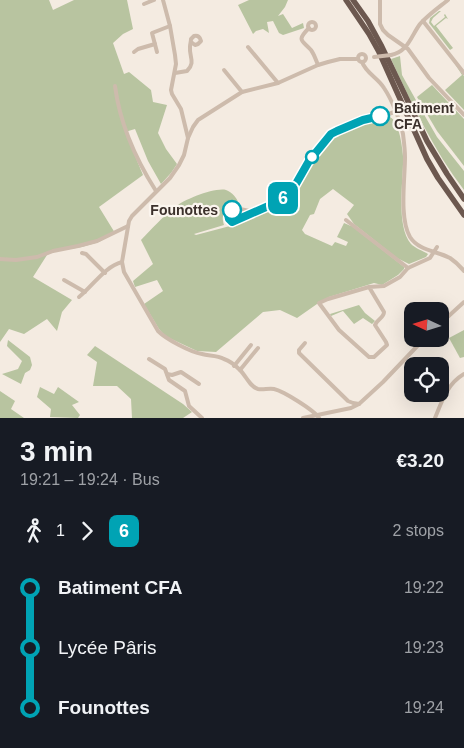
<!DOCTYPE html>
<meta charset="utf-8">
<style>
:root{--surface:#171b24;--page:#20242c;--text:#f1f3f6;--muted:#9ea1a6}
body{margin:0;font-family:Arial,sans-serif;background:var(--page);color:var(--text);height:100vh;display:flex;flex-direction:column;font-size:19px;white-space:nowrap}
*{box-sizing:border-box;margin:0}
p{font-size:16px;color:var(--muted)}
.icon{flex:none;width:28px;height:28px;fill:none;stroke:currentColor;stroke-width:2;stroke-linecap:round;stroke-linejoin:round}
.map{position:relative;height:418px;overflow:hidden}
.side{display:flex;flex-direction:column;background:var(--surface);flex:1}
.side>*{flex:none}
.badge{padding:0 10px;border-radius:8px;font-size:18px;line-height:32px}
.needle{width:32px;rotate:274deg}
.controls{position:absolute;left:404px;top:302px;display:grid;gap:10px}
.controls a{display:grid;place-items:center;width:45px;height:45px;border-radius:10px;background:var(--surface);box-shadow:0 5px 20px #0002;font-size:25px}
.map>.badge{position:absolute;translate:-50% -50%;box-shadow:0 0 0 2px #fff}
.legs{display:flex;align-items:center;gap:8px;height:55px;padding:0 20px;font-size:16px}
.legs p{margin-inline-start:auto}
.head{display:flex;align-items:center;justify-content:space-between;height:85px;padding:0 20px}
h1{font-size:28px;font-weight:600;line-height:38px}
ul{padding:0 20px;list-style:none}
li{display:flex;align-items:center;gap:18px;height:60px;font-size:19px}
li i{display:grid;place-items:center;width:8px;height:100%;margin:0 6px;background:currentColor}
li i::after{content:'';width:12px;height:12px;margin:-6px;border:4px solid;border-radius:50%;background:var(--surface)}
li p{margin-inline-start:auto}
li:first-child i{background:linear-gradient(#0000 50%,currentColor 0)}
li:last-child i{background:linear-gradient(currentColor 50%,#0000 0)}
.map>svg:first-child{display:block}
.green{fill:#b8c4a0}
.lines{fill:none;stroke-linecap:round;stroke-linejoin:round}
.minor{stroke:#cdbbac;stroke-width:4}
.trunk{stroke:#6c584f;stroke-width:5.5}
.minor-bridge{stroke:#cdbbac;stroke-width:4}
.line-1-casing{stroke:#fff;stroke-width:11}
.line-1{stroke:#00a3b4;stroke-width:8}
.stop-1-dot{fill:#fff;stroke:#00a3b4;stroke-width:2.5}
.labels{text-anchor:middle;stroke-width:4.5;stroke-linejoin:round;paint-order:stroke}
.stop-label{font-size:14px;font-weight:bold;fill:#3b302b;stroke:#fbf5ee;text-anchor:start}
</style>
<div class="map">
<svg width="464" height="418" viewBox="0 0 464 418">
<rect width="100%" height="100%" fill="#f4ebe1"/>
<g class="green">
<path d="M0,0h49l4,10 21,-10h53l6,29 -10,5 -10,9 11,31 5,-2 22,18 2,12 14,3 -9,28 8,16 11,15 -6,9 -10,11 -13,-23 -13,-32 -10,3 18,43 -44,32 16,26 -16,9 -17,5 -30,5 -5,3 -14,22 39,23 -10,12 -5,19 -10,-12 -23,15 -15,-5 -9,13z"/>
<path d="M249,0h39l-3,7 -7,9 5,-2 9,14 11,-5 1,5 -21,7 -4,-2 -6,-12 -6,1 2,11 -6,-4 -7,2 -3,3 -15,-29z"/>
<path d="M439,11h2l2,2 -2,-2 -8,7 -2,4 3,4 11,-9 -1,-2 1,-1 3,5 -2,-1 -10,8 17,22 -3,2 -21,-27 1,-5z"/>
<path d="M400,56l2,19 20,36 15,26 27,34v19c-30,-39 -52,-86 -73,-131z"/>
<path d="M453,61l11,15v34l-19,-20 17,-15z"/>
<path d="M432,85l32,34v47l-27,-35 -20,-34z"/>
<path d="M390,117c5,3 6,7 8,12 3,9 4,18 5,27 1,23 -8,69 8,88 4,4 12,7 17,10l-2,3 -17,7 -12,-6 -43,-34 -7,-10 7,-9 -21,-16 -13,10 -6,15 -4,1 -8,15 3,4 27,12 3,-4 11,4 2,-4 -11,-5 7,-14 7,3h1l52,41v2l-6,6 -16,10 -8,-2 -45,14 -12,7 -20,14 -17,-8 -17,2 -47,40 -19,-1 -32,-15 -6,-7 -15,-25 19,-13 -6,-11 -22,7 -2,-6 20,-17 -12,-24c11,-11 21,-23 34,-33 8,-7 40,-20 51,-17 6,2 11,8 13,14 -9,6 -20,5 -15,21l-30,9 2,1 34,-9 38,-15 18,-10 18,-21 16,-30 17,-17z"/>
<path d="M359,305l6,8 10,8 -3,3 -9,-6 -9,6 -11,-13 -12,5 -1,-2z"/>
<path d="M464,330v27l-4,1 -11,-20z"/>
<path d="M8,340l22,17 2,8 -2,5 -5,3 -4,11 -19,-10 16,-5 4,-8 -15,-15z"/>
<path d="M95,346l88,58 9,8 -9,6h-51l-1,-19 -14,-13h-24l4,-24 -10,-7z"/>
<path d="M40,387l14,7 4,-7 21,15 -7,3 8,10 -2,3 -28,-1 1,-8 -14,-12z"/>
<path d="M0,391l15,10 -4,8 13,9h-24z"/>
</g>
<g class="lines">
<g class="minor">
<path d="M163,0l7,26 5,29 1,9 -5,26 1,4 9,15 7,29 -4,17 -5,10 -9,13 -38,38 -3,5 -7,41 2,10 34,59c8,8 32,21 44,23 7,2 15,1 22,5 6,2 12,7 16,11 6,6 10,17 18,19 5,1 11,-1 16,0 9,2 40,21 45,29"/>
<path d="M380,0v24l3,6 5,5 20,14 21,29 35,37"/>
<path d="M144,4l10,-4"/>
<path d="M423,21l41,52"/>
<circle cx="312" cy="26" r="4"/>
<path d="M309,28c-13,13 -7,12 2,22 3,4 5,10 7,15"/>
<path d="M248,47l30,36"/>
<path d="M134,52l4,-3 17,-5"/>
<path d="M157,52l-5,-19 18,-7"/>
<circle cx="362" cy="58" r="4"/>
<path d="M391,55c17,-3 20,-19 29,-31 8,-9 18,-16 28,-24"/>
<path d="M362,62c4,11 16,16 22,26 8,12 16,32 19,46 1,8 2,16 2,23 0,22 -6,61 5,80 9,14 27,14 40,21 6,4 10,8 14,13"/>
<path d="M224,70l18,22"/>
<path d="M175,73l12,-2c9,-9 2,-14 3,-24 0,-3 1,-5 1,-8l3,-3c4,-1 6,1 7,5l-3,3 -3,1 -4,-3"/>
<path d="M115,86c5,39 20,72 41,105"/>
<path d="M188,138l5,-11 5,-7 44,-28 36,-9 40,-18 10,-3 12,-3h18"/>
<path d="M254,212l-14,-3 -10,3 -2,3v3l4,4c8,-2 14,-6 21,-9 14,-7 29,-12 40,-24 6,-7 9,-16 13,-24 5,-8 17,-24 24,-30 14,-11 48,-18 65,-23"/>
<path d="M346,220l62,48"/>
<path d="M82,253l4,1 19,19"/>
<path d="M0,259l16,1 21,-3 16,-6 25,-5 19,-5 31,-15"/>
<path d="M64,280l21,12"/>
<path d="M369,287l15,25c0,6 -7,7 -9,13l11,17 1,3 -13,12h-5l-30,-27 -20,-27 9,-4 41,-12 15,-1 16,-9 8,-9 22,-10 7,-11"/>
<path d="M79,297c14,-11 25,-30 43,-35"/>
<path d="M440,324l24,-22"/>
<path d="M305,343l-6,7v3l49,48 5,2 6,1"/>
<path d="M149,359l16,10 4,11 16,11 4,15 13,12"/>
<path d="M234,366l17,-21"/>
<path d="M240,370l18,-22"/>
<path d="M167,374l5,1 9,-3 18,12"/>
<path d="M303,418l48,-10 8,-4 24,-22 41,-43"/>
<path d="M435,418c7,-17 12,-34 29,-44"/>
</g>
<g class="trunk">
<path d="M346,0l23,34 10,18 48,107 11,19 26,37"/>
<path d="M353,0l15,21 13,24 46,96 20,33 17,25"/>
</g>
<path class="minor-bridge" d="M374,57l17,-2"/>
</g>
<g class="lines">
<defs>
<path id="line-1" d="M232,210c-4,3 -4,5 -3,9l3,3 41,-18 11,-7 9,-8 16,-28 22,-27 6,-3 26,-11 17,-4"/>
</defs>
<use href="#line-1" class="line-1-casing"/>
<use href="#line-1" class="line-1"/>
</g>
<g class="stop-1-dot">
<circle cx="380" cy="116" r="9"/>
<circle cx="312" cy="157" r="6"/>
<circle cx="232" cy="210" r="9"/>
</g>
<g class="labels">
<g class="stop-label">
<text x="394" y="113">Batiment<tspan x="394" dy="16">CFA</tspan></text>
<text x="218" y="215" text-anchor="end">Founottes</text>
</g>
</g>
</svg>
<div class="controls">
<a><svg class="needle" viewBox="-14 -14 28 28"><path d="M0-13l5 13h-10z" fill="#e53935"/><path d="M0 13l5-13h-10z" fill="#9ea1a6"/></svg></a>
<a><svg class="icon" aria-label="locate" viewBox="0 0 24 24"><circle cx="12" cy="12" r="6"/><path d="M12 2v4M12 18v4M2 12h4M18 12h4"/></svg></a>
</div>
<b class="badge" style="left:283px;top:198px;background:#00a3b4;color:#fff">6</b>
</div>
<section class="side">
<div class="head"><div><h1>3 min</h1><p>19:21 – 19:24 · Bus</p></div><b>€3.20</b></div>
<div class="legs"><svg class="icon" aria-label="walk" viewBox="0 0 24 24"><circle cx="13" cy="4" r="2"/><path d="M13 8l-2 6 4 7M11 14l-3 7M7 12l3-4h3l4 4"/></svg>1<svg class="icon" aria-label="forward" viewBox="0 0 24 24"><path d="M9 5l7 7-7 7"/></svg><b class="badge" style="background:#00a3b4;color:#fff">6</b><p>2 stops</p></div>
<ul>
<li><i style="color:#00a3b4"></i><b>Batiment CFA</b><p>19:22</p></li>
<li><i style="color:#00a3b4"></i><span>Lycée Pâris</span><p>19:23</p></li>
<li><i style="color:#00a3b4"></i><b>Founottes</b><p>19:24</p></li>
</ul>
</section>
